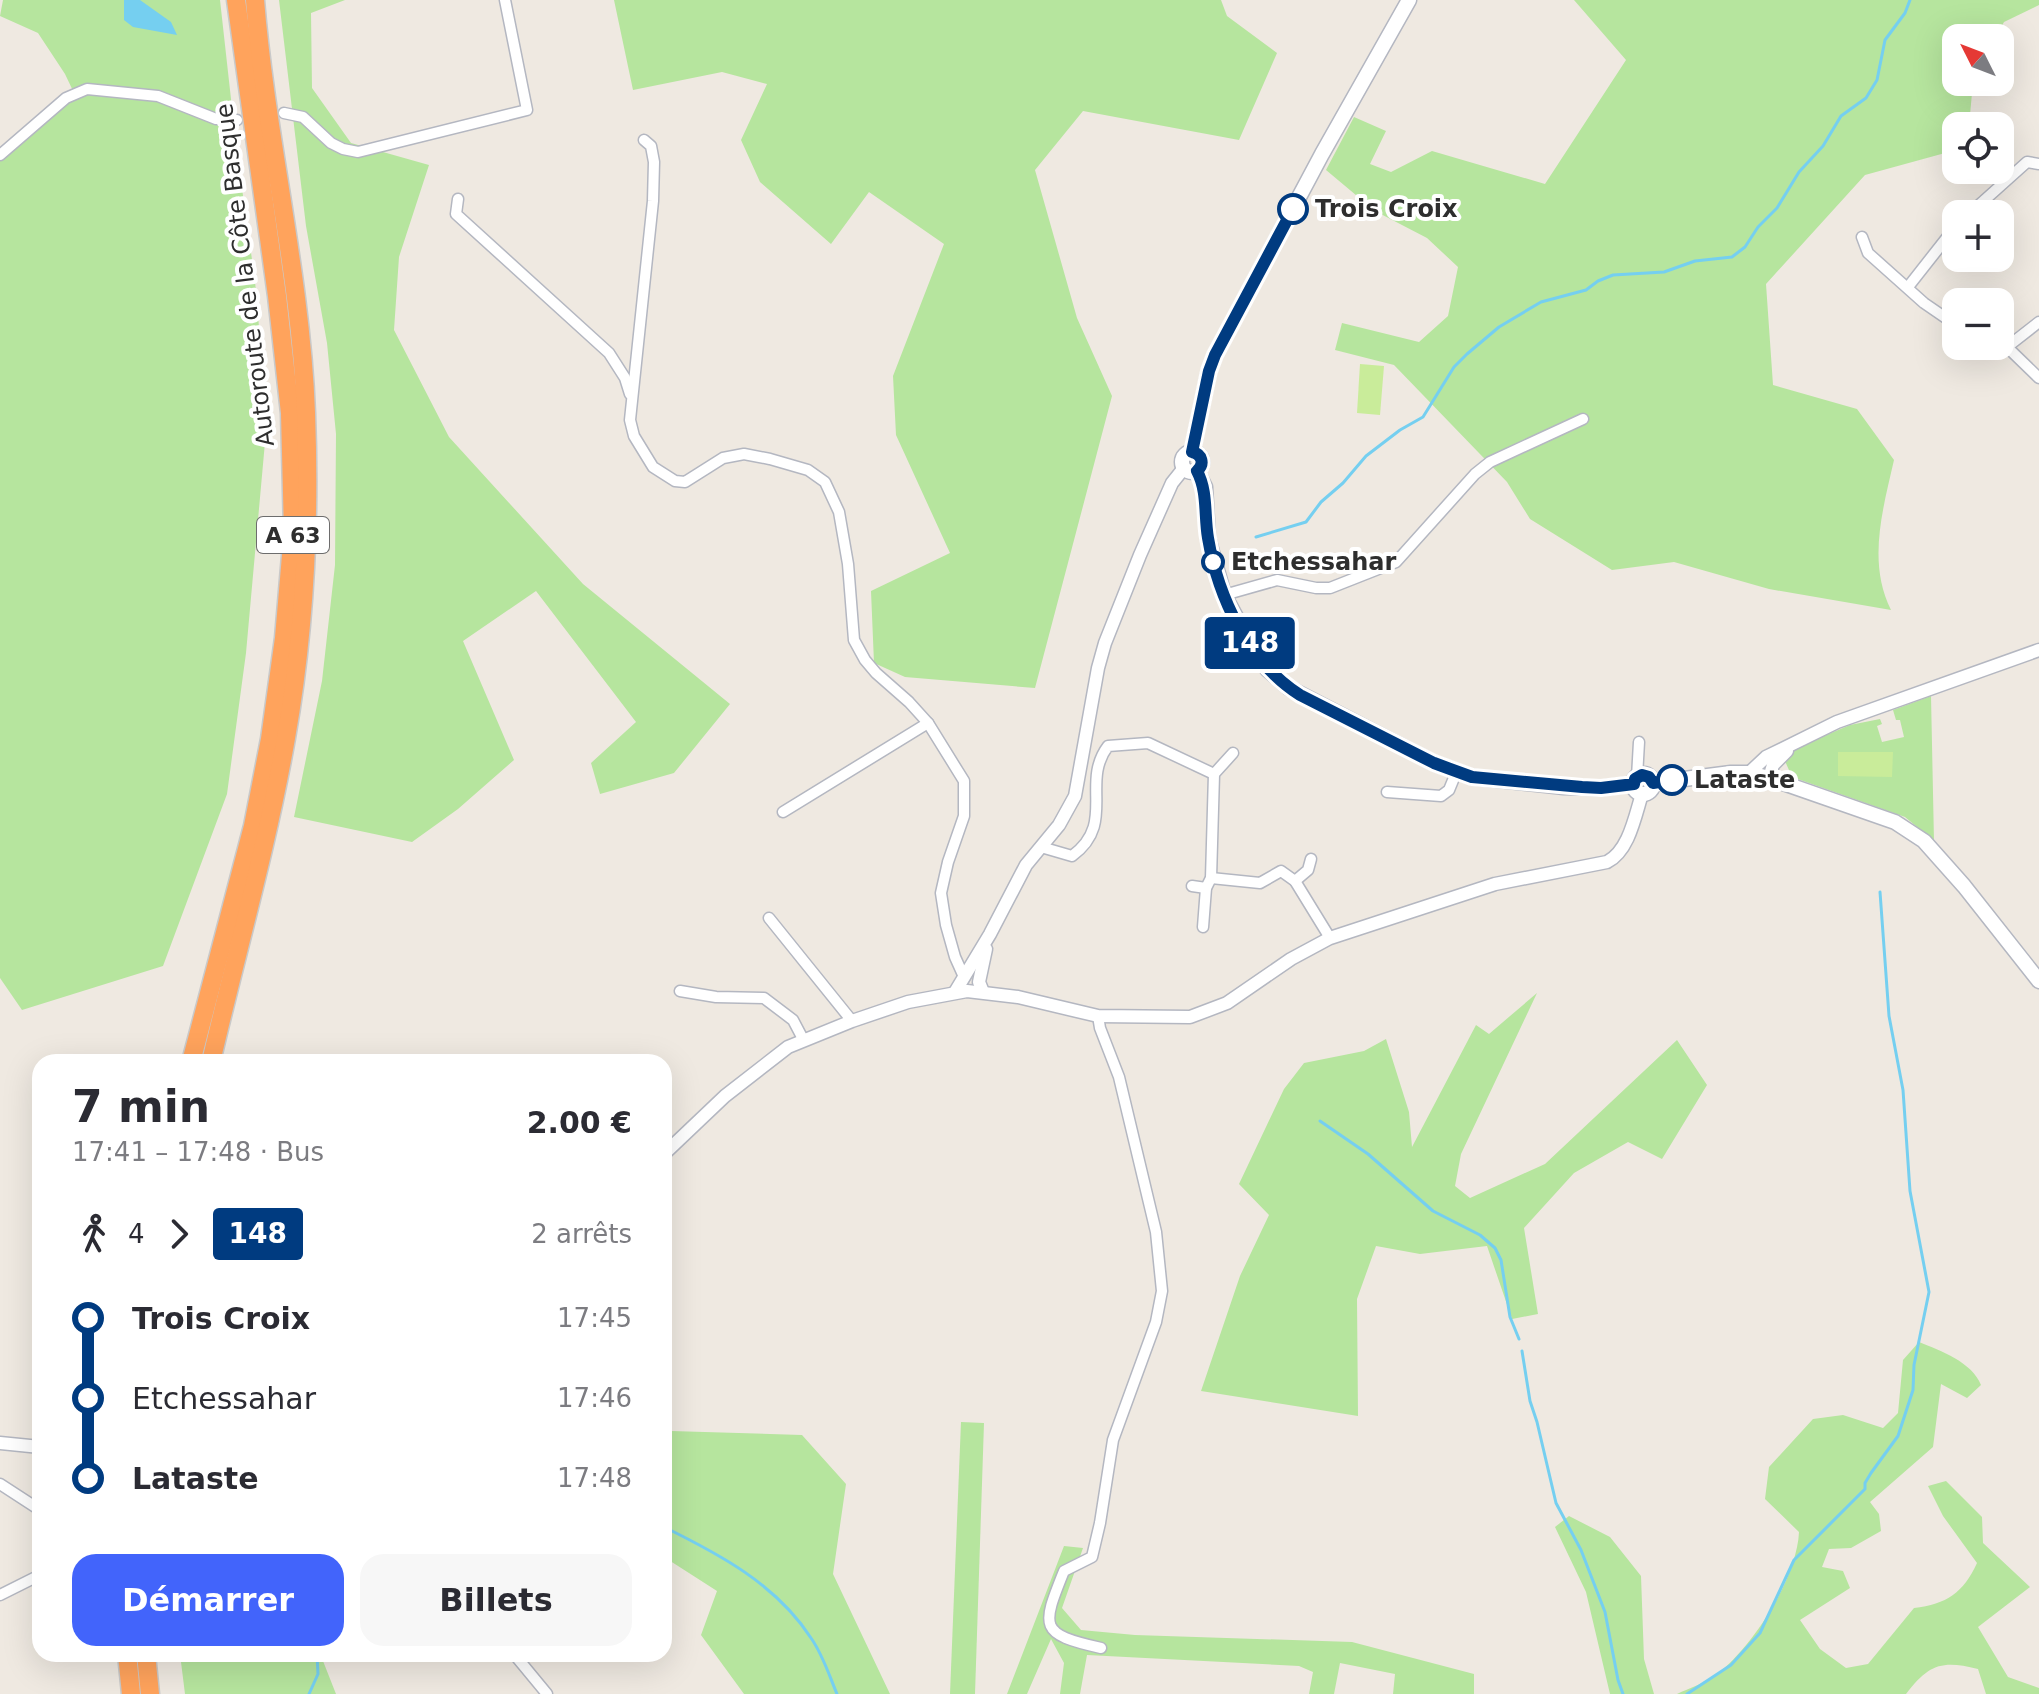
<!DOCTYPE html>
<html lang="fr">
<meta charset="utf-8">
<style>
:root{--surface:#fff;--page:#f7f7f7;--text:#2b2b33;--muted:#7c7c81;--accent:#4264fb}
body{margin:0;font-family:"DejaVu Sans",sans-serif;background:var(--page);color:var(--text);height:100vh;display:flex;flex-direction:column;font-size:30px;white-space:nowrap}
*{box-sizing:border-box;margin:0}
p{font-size:26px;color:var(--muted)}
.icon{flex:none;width:44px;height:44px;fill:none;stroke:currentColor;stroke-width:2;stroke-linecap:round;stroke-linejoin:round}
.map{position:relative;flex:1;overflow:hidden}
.side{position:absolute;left:32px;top:1054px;width:640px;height:608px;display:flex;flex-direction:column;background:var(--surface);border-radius:24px;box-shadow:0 8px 32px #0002}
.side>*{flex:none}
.badge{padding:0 16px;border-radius:6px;font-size:28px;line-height:52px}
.needle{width:52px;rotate:312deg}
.buttons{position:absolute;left:1942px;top:24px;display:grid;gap:16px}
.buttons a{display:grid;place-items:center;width:72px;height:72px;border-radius:16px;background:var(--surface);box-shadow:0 8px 32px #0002;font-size:40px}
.map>.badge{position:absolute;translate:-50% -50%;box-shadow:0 0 0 4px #fff}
.legs{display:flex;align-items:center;gap:12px;height:88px;padding:0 40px;font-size:26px}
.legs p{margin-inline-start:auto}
.head{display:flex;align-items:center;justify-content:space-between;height:136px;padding:0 40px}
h1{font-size:44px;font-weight:700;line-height:60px}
.action{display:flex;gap:16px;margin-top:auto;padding:16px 40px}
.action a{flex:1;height:92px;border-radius:24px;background:var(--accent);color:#fff;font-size:32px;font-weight:700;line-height:92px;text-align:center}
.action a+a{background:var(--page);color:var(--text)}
ul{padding:0 40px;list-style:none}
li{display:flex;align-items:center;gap:28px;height:80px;font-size:30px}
li i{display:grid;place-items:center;width:12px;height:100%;margin:0 10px;background:currentColor}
li i::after{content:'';width:20px;height:20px;margin:-10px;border:6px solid;border-radius:50%;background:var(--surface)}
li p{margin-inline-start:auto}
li:first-child i{background:linear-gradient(#0000 50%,currentColor 0)}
li:last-child i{background:linear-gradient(currentColor 50%,#0000 0)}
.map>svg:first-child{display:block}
.green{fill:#b6e59e}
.pitch{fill:#c9ec9a}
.water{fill:#75cff0}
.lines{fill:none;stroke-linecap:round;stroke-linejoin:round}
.stream{stroke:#75cff0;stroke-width:3}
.minor-casing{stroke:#b4b7c1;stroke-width:13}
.tertiary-casing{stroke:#b4b7c1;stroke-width:15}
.secondary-casing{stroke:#b4b7c1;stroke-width:17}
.motorway-casing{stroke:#c9c9c9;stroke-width:21}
.minor{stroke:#fff;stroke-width:10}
.tertiary{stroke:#fff;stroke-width:12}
.secondary{stroke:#fff;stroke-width:14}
.motorway{stroke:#ffa35c;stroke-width:18}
.line-1-casing{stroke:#fff;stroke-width:18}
.line-1{stroke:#003b80;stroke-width:12}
.stop-1-dot{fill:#fff;stroke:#003b80;stroke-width:4}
.labels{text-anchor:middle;stroke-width:8;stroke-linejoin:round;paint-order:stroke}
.shield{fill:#fff;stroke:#6d6d6d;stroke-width:2}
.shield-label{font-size:22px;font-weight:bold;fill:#2e2e2e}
.stop-label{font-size:24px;font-weight:bold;fill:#2e2e2e;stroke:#fff;text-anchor:start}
.street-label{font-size:24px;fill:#2e2e2e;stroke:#fff}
</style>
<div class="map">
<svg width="2039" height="1694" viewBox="0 0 2039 1694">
<rect width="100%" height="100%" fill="#efe9e1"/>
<g class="green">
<path d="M3,0h217l17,153 18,128 12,139 -21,233 -19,141 -64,172 -141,44 -22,-32v-819l75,-64 -10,-21 -27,-41 -38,-17z"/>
<path d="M279,0h66l-34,13 1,75 39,55 78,22 -30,92 -5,73 55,107 134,147 147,120 -56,69 -74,21 -9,-31 45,-41 -100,-131 -73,50 51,119 -56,49 -46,33 -118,-25 28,-136 13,-116 1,-131 -9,-91 -21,-117z"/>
<path d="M614,0h607l6,16 50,37 -38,87 -156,-29 -48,59 42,148 35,78 -77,292 -130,-11 -31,-14 -3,-72 79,-38 -54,-118 -3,-59 51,-132 -75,-52 -38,52 -71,-62 -19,-42 26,-56 -45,-12 -89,18z"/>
<path d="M1574,0h465v5l-35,17 -9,16h-39v44h17l-4,44h-13v24l-91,25 -99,109 7,101 84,24 37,51c-11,49 -27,102 -3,150l-122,-21 -95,-27 -62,8 -82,-51 -23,-37 -113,-117 -59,-15 7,-27 77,19 29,-26 10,-49 -31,-29 -52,-27 -49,-41 28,-53 32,14 -16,33 21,8 41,-21 113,33 81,-124z"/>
<path d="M1931,696l3,145 -29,-24 -113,-40 -7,-16 7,-10 6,-4 52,-22 30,-6 2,5 -5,2 5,16 22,-5 -4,-17h-4l-3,-10z"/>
<path d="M1537,993l-76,161 -6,32 15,12 75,-34 132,-124 30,45 -45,74 -34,-17 -54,31 -50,55 14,86 -26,5 -25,-73 -67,8 -44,-8 -19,53 1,117 -157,-25 39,-115 29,-61 -30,-31 45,-95 20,-26 60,-12 22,-12 23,73 3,35 64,-122 13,9z"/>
<path d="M1919,1342c22,9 53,20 62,43l-14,13 -26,-14 -8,63 -63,55 9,12 2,17 -30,17 -22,1 -7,18 21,4 7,17 -50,32 20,29 26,19 22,-4 46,-56c33,-4 49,-15 63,-45l-34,-47 -15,-30 18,-5 36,36 1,26 47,44 -52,40 30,50 31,11v6h-53l-8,-25c-36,-9 -49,-5 -72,25h-229c12,-6 29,-11 39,-19 37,-28 81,-97 83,-143l-34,-33 4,-32 44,-48 30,-4 40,13 15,-15 5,-53z"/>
<path d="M961,1422l23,1 -9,271h-25z"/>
<path d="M671,1431l131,4 44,49 -13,90 57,120h-146l-43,-59 16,-44 -53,-34v-123z"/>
<path d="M1569,1516l41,21 31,39 3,83 10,35h-44l-24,-102 -31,-65z"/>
<path d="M1064,1546l19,2 -21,60 19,22 54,5 217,7 122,32v20h-81l2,-20 -55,-11 -6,31h-25l4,-22 -14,-6 -212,-11 -7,39h-20l4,-31 -13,-24 -24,55h-20z"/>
<path d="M180,1654h127l16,7 13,33h-151z"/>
</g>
<g class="pitch">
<path d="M1360,364l24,2 -4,49 -23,-2z"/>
<path d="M1838,752h55l-1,25 -54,-1z"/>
</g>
<path class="water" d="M124,0h16l31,22 6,13 -44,-8 -9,-7z"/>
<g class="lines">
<g class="stream">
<path d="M1256,537l50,-15 15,-20 22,-19 23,-27 34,-26 23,-13 31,-50 13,-13 32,-27 42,-25 45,-12 12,-9 15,-6 51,-3 31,-11 37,-4 13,-10 13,-20 19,-19 22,-36 24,-26 18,-30 25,-18 11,-18 8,-40 20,-27 5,-13"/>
<path d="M1320,1121l48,33 65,57 47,24 15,13 6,12 9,57 9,22"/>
<path d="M1522,1351l8,50 7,21 19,81 25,47 24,62 13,68 5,14"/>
<path d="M664,1527c55,27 112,57 147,111 12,17 18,37 26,56"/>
<path d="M309,1694l9,-20 -1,-20"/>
<path d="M1687,1694l44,-29 29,-32 34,-73 71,-71v-6l6,-10 27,-37 15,-46 1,-25 15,-73 -19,-101 -7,-101 -14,-74 -9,-124"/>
</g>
<defs>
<g id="minor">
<path d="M284,113l19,4 28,26 12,6 15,3 169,-42 -22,-110"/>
<path d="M644,140l7,6 3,16 -1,39 -23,219 4,16 19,31 22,14 10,1 38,-24 21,-4 26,5 38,11 17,12 14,30 9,52 6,76 11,20 11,13 33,29 19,21 36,58v35l-16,46 -7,31 5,32 9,32 9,20"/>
<path d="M0,155l66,-57 21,-9 71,7 58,23 21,1"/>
<path d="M458,199l-2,15 153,139 16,25 5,16"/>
<path d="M1969,214l58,-52 12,2"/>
<path d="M1862,237l6,16 56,50 32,22"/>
<path d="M1908,287l48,-61"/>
<path d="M2000,344l7,3 32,31"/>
<path d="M2007,347l32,-25"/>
<path d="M1224,595l53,-15 39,8h14l66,-26 79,-88 15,-12 93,-43"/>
<path d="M1637,777l2,-35"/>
<path d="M1387,792l54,4 8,-6 7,-17"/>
<path d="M783,812l145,-89"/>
<path d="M1041,847l31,9c45,-33 8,-73 36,-110l40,-3 66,31"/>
<path d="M1211,878l49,5 21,-12 14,10 35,57"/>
<path d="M1295,881l13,-11 3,-11"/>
<path d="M1192,886l14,2"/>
<path d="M769,918l83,103"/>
<path d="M1203,927l3,-39 5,-10 3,-104 19,-21"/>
<path d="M680,991l36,6 48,1 29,22 10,19"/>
<path d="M1098,1016l2,12 19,49 37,155 6,59 -6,31 -43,118 -13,83 -8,34 -28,14c-23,57 -25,63 37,77"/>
<path d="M0,1484l40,26"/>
<path d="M0,1595l40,-20"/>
<path d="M514,1654l33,40"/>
</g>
<g id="tertiary">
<path d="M1749,773l17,-16 71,-35 202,-72"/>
<path d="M1769,778l4,-13 14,-14"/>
<path d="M955,992l35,-58 36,-69 33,-40 16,-29 23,-128 7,-25 35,-88 32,-72 12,-15"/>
<path d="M983,992l-4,-10 7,-33"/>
<path d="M664,1154l61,-58 63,-49 64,-26 56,-19 59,-11 51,6 80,19 92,1 37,-14 64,-44 39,-21 165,-54 112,-22c22,-11 28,-46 35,-68"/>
<path d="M0,1443l40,4"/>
</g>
<g id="secondary">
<circle cx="1192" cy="462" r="10"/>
<path d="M1192,452l17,-81 6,-16 107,-201 87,-154"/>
<path d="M1197,471l8,16 3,51 16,57 30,55 13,19 22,19 145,75 38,14 92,10 37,1 33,-4"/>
<circle cx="1643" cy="784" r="10"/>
<path d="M1653,783l78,-10h18l20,5 126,44 29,19 40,45 75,95"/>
</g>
<g id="motorway">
<path d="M191,1062l62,-236 17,-87 14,-101 9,-106 -3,-119 -13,-117 -41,-296"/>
<path d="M211,1062c25,-108 56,-215 75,-324 19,-107 24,-216 20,-325 -5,-138 -40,-275 -51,-413"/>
<path d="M127,1654l4,40"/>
<path d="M146,1654l4,40"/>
</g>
</defs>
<use href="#minor" class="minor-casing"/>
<use href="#tertiary" class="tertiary-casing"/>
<use href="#secondary" class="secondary-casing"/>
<use href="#motorway" class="motorway-casing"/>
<use href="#minor" class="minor"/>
<use href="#tertiary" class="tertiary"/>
<use href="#secondary" class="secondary"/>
<use href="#motorway" class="motorway"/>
</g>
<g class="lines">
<defs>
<path id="line-1" d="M1293,209l-78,146 -6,16 -17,81c10,2 13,12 5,19 11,21 7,44 11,67 10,59 40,124 92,157l134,68 38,14 110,10 19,1 33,-4 1,-5 7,-4 7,2 4,6 19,-3"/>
</defs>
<use href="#line-1" class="line-1-casing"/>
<use href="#line-1" class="line-1"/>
</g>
<g class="stop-1-dot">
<circle cx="1293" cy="209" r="14"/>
<circle cx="1213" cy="562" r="10"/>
<circle cx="1672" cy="780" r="14"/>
</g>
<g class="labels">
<rect class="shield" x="257" y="517" width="72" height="36" rx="6"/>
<g class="shield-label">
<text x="293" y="543">A 63</text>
</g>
<g class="stop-label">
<text x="1315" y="217">Trois Croix</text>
<text x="1231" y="570">Etchessahar</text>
<text x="1694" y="788">Lataste</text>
</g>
<g class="street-label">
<text transform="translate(245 275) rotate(-97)" y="8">Autoroute de la Côte Basque</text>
</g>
</g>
</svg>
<div class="buttons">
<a><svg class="needle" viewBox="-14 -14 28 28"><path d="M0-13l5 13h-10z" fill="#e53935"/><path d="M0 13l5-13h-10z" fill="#7c7c81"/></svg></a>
<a><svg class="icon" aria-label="locate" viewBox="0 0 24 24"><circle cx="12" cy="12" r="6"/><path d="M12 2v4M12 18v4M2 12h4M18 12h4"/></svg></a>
<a>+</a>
<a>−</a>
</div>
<b class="badge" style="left:1250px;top:643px;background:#003b80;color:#fff">148</b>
<section class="side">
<div class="head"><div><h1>7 min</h1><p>17:41 – 17:48 · Bus</p></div><b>2.00 €</b></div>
<div class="legs"><svg class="icon" aria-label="walk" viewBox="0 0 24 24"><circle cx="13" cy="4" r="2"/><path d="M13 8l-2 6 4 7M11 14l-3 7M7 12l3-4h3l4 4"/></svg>4<svg class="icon" aria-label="forward" viewBox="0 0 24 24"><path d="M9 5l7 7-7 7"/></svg><b class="badge" style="background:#003b80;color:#fff">148</b><p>2 arrêts</p></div>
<ul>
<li><i style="color:#003b80"></i><b>Trois Croix</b><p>17:45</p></li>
<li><i style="color:#003b80"></i><span>Etchessahar</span><p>17:46</p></li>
<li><i style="color:#003b80"></i><b>Lataste</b><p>17:48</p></li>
</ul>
<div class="action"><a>Démarrer</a><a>Billets</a></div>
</section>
</div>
